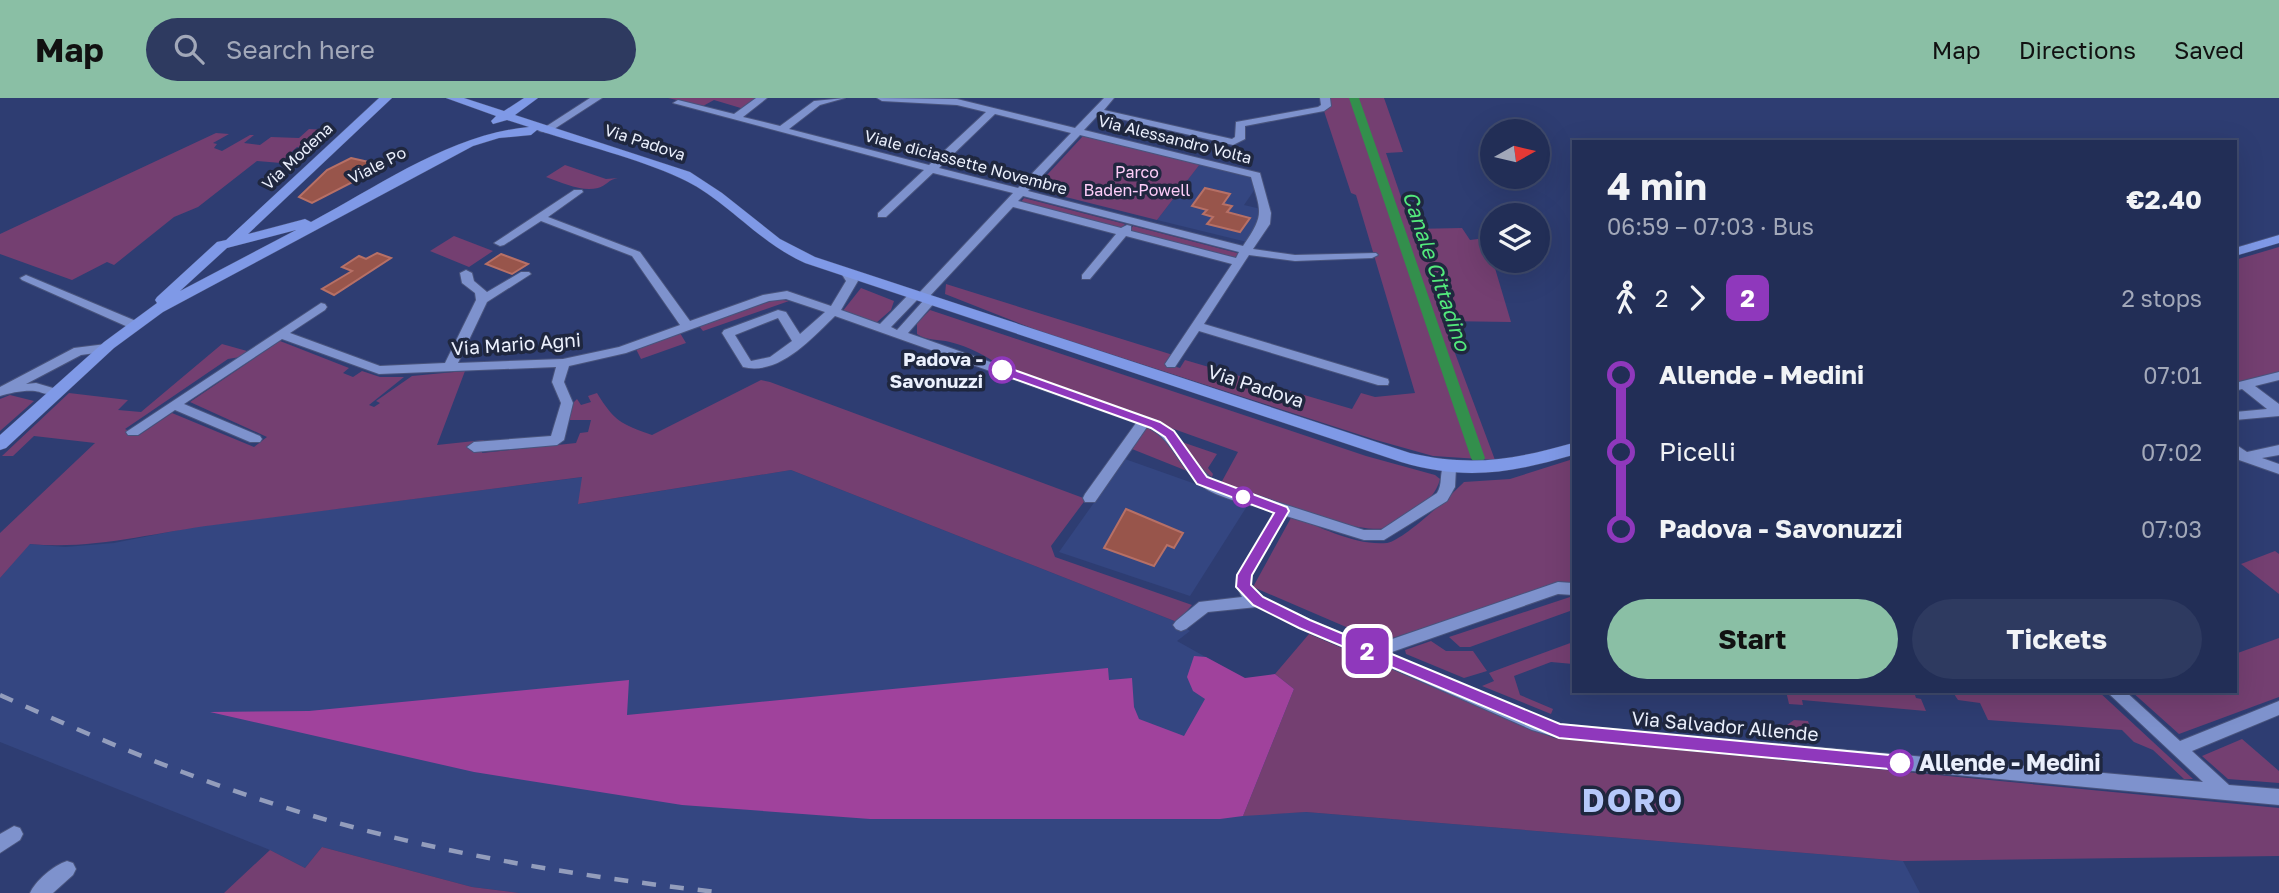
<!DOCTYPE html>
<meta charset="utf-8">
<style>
:root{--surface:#222e56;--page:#2e3a60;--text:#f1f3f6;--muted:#a2a8b9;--line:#3f4a6c;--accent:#8abfa5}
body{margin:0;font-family:"Golos Text",sans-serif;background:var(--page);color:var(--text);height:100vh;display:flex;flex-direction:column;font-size:26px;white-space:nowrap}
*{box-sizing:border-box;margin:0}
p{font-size:23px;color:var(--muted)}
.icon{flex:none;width:38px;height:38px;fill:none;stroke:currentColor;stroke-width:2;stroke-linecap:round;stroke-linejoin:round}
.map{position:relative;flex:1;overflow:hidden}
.sheet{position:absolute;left:1572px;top:42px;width:665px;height:553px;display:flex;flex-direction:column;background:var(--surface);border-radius:0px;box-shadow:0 7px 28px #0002,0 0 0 2px var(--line)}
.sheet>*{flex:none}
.badge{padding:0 14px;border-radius:10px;font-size:24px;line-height:46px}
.needle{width:46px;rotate:82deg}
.fabs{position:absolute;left:1480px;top:21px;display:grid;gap:14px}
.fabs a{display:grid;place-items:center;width:70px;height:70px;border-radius:50%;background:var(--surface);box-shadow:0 7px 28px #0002,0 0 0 2px var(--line);font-size:35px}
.map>.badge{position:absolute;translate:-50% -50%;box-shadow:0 0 0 4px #fff}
.legs{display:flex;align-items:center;gap:10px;height:77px;padding:0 35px;font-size:23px}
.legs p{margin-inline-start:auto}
.head{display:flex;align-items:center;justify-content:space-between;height:119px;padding:0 35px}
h1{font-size:38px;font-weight:700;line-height:52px}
.action{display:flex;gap:14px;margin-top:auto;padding:14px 35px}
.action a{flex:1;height:80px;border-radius:42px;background:var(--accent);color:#111;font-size:28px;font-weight:700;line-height:80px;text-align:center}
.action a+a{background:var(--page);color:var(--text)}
ul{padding:0 35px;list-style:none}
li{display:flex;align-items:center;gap:24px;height:77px;font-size:26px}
li i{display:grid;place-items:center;width:10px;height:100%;margin:0 9px;background:currentColor}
li i::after{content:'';width:18px;height:18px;margin:-9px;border:5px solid;border-radius:50%;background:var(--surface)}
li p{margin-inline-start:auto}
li:first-child i{background:linear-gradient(#0000 50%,currentColor 0)}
li:last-child i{background:linear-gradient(currentColor 50%,#0000 0)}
header{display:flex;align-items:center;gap:42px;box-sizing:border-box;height:98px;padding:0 35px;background:var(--accent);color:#111}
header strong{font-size:33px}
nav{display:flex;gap:38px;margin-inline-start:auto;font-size:24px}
.search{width:490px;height:63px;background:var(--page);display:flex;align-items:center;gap:18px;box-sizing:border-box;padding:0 24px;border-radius:38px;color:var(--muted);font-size:26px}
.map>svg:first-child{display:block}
.built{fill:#344681}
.green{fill:#743f71}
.forest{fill:#a0429c}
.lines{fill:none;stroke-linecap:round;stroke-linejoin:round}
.canal{fill:#338f4c;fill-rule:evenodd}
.building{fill:#98554b;stroke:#b77066;stroke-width:2}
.minor-casing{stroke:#49547d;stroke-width:2}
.major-casing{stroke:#49547d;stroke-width:1}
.minor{fill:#7e92cd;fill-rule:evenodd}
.major{fill:#7f99e7;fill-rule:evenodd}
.rail{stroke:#939dbc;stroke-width:4.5;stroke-dasharray:14 14;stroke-linecap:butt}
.line-1{fill:#8f38bc;stroke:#fff;stroke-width:2}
.stop-1-dot{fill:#fff;stroke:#8f38bc;stroke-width:3.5}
.labels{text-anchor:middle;stroke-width:7;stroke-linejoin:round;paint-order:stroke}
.far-street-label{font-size:16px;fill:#ebf0fd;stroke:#1f273f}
.far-park-label{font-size:16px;fill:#fecef9;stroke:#1f273f}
.street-label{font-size:19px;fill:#ebf0fd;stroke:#1f273f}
.stop-label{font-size:19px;font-weight:bold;fill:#ebf0fd;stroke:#1f273f;text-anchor:end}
.water-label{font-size:21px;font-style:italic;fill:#53e97c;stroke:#1f273f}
.near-stop-label{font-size:23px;font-weight:bold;fill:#ebf0fd;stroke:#1f273f;text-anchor:start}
.near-district-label{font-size:32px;font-weight:bold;letter-spacing:2px;fill:#b6c8fa;stroke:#1f273f}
</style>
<header>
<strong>Map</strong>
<div class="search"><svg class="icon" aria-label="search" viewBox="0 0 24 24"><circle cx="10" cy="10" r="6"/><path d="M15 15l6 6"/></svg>Search here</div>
<nav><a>Map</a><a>Directions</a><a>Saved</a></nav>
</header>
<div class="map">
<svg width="2279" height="795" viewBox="0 0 2279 795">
<rect width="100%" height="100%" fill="#2e3d72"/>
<g class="built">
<path d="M1200,66l51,14 4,11 -11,16 17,4 2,7 -16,26 -90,-22z"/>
<path d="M1125,361l124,44 -59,93 -131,-44z"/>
<path d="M791,372l386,152 13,9 -13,10 111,62 -45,112 63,-3 597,49 17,32h-1401l-47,-6 -150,-40 -17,21 -35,-18 -270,-108v-164l29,-34 36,3 49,-4 80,-16 389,-50 -4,27z"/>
</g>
<g class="green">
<path d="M668,0h88l-12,11 -30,-9 -11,6z"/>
<path d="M1328,0h56l19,54 -17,1 26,76 50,-1 8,12 16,-2 25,84 -68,-1 52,139 -62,-4 -57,-16 -337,-109 -94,-37 1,-10 227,71 -7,9 14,4 5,-8 167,49 9,-16 14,4 40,-4 -59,-198 -5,-2 -27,-82 7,-6z"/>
<path d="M309,31l20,1 -21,20 -11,-3 -12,11 12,2 -4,4 -36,-3 -59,46 -24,10 -60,48 -7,-3 -35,18 -72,-26v-20l216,-101 13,1 -16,9 4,1 -3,4 8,3 28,-16h4l-10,8 16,2 11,-8 28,1z"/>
<path d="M1083,38l117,28 -43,56 -123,-31z"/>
<path d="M565,67l41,14 12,-1c-9,1 -12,8 -20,10 -17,4 -35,-5 -52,-11z"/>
<path d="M1024,100l101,26 -3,4 -101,-26z"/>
<path d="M1133,128l108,28 -3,4 -108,-27z"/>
<path d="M454,138l39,15 -24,16 -39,-16z"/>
<path d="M2279,149v126l-44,11v-124z"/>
<path d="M861,190l33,13 -3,9 -15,13 -34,-11z"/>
<path d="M777,201l12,2 -86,30 -4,-5z"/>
<path d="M930,212l436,146 69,19 5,4c-6,25 -32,35 -52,49 -39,7 -127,-32 -167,-45l17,-31 -237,-85c-15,-12 -32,-20 -51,-25 -12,-3 -23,-1 -33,-8v-11z"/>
<path d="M680,235l6,10 -45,16 -5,-10z"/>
<path d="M280,243l69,27 -6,5 10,4 9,-6 18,6h24l-35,28 5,2 6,-4 -4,-2 36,-25 53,-5 -28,74 47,-5 -2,13 94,-10 4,-10 8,-1 3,-12h-23l4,-16 5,-5 4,6 10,-3 -3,-6 9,-3c17,28 24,31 55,42l109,-55 9,2 316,117 -35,47 4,11 137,48 -15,17 -386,-152 -213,34 4,-27c-123,16 -245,32 -368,48 -63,8 -121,25 -184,19l-30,34v-45l95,-90 -61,-7 -21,20h-11l67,-63 59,7 -10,10 23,2 81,-68 25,7 -7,6 -12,2 -103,70 13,7 34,-23 82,34 13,-10 -77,-35z"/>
<path d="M10,297l24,6 -34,30v-32z"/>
<path d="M1147,329c19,6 29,28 40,44l-55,-22z"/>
<path d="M1182,344l35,12 -9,14 5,6 -1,3 -13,-9z"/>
<path d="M1573,361v127l-19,-2 -173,58 -128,-55 39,-71c28,11 64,30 95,27 17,-3 63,-47 77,-61l46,-3z"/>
<path d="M2275,453l4,3v40l-38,-30z"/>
<path d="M1573,498v18l-3,-3 -100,36h-10l-11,-10z"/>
<path d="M1309,536l245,104 725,70v48l-376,5 -597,-49 -63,4 51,-127 -19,-15z"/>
<path d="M2279,540v59l-100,37 -48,-43h104v-37z"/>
<path d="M1431,543l15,10h27l14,20 -23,7 -58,-24 -1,-4z"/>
<path d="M1573,544v22l-22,-2 -37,14 6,19 33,14 -2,5 -69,-28 12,-5 -5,-8z"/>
<path d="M1786,593l128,1 2,6 5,1 5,12 -124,-11 1,5 -14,-1z"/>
<path d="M1952,593h146l95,88h-9l-31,-29 -19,-8 -12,-12 -134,-10 -8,-17 -22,-3z"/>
<path d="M1794,622l14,1 6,19 -27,-2v-13z"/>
<path d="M2242,641l37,32v12l-51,-4 -26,-23z"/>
<path d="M322,749l150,40 47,6h-295l46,-43 35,18z"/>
</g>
<path class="forest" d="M1194,558l12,1 39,21 30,-4 19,15 -51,127 -23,3h-350l-188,-14 -208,-33 -264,-60 99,-1 320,-31 -2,35 481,-47 1,12 23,-2 2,29 5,12 45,17 21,-37 -12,-8 -6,-14z"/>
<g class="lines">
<path class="canal" d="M1349,0h10l126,360 -2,3h-10l-2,-3z"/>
</g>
<g class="building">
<path d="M351,60l22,5 -5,3 8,4 -64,33 -13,-6 28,-27z"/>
<path d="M1205,90l25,6 -7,10 9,2 -5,6 23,6 -10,14 -33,-8 6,-7 -10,-3 4,-4 -15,-4z"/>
<path d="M377,155l14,5 -57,37 -12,-6 30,-18 -10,-4 17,-11 7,3z"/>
<path d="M501,156l27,10 -16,10 -26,-10z"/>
<path d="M1126,411l57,24 -9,15 -7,-3 -13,21 -50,-18z"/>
</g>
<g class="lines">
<defs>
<g id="minor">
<path d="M590,0h12l-54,35 -9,-2z"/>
<path d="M756,0h11l-24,19 37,9 34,-25 31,-3 -25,7 -31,24 140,36 57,-53 -29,-7 -75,-4 -5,-3 80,1 118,29 29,-30h10l-10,12 128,29 3,-2 1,-15 82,-15 3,-2 -1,-7h10l1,8 -7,5 -79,15v13l-12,6 -134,-31 -15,16 176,43 11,40 -1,11 -17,25 42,6 81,-2 2,2 -6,3 -77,3 -46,-6 -45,69 184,55 1,3 -1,3h-10l-179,-54 -24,36h-8l-2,-3 67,-100 -106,-28 -36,43h-8v-4l34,-41 -103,-27 -85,91h6l2,3 -28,32 252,89c23,15 33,43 55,60l149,48h17l56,-37c6,-9 2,-19 7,-28h10l2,3 -1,19 -8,14 -63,39h-20l-78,-24 -35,59v12l3,5 56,28 62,26 186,-64 15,1v12l-15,-1 -169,59 152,66 18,5 644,58 -97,-91h19l55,50 99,-40v14l-87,36 37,34 50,4v16l-720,-67 -27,-8 -232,-102 -43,-21 -49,5 -22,17 -5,2 -5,-2 -3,-4 3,-4 23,-19 43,-5 -5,-10v-12l37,-63c-20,-7 -61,-14 -76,-29 -19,-17 -26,-45 -51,-56l-52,75h-10l-2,-4 2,-4 51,-71 -301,-107c-24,23 -56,60 -92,51l-21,-34 2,-3 54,-20 8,2 14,22 25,-22 -39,-13 -17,2 -143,52 -57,13 -5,16 9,21 -9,37 -7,5 -83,7 -7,-5 7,-5 77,-6 10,-33 -9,-21 4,-15 -177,7 -97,-35 -98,65 76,32 2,3 -2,3h-10l-75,-32 -37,25h-10l-2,-3 195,-129 4,1 2,3 -2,3 -35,23 90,33 65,-3 31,-63 -1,-7 -13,-10 -2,-10 6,-3 6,3 2,8 13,11 34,-20h8l2,2 -44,28 -29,61 105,-4 56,-12 61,-22 -48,-69 -91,-35 -37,24 -4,1 -6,-3 80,-53h8l1,2 -35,25 92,35 50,69 73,-26 24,-4 44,15 15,-25 -5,-8 6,-3 4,1 7,10 -17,29 39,14 30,-31 8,1 95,-101 -80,-20 -47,44h-8v-4l46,-43 -251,-67 5,-3 56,14zM995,16l76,19 -53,55 -79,-20zM1080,37l171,42c10,36 14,37 -8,69l-215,-55zM1023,98l216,56 -3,6 -105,-27v-5l-4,-1 -6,3 -103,-27zM917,202l6,1 -26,29 -6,-3zM778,220l14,23 -22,16 -19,4 -16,-26z"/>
<path d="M26,177l110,46 2,3 -6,4 -4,-1 -106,-47 -2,-2z"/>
<path d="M106,246l4,1 2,3 -2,3 -29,4 -55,29 10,-1 17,5 1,3 -1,3c-8,1 -11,-2 -18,-3 -11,-1 -25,2 -35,5v-9l74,-39z"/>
<path d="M2279,274v8l-24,6 24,18v12l-44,4v-8l32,-3 -25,-20 -7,2v-8z"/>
<path d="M2235,346l12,8 32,-7v10l-17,3 17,6v10l-40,-14 -4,-4z"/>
<path d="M14,728l6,2 3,6 -3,6 -20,13v-19z"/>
<path d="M67,763l6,2 3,6 -3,6 -20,18h-23c5,-12 24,-28 37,-32z"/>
</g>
<g id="major">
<path d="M379,0h13l-144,136 57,-15 6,3c68,-36 140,-88 218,-95l-22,-7 -14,4 -2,-3 5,-5 -50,-18h18l40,13 20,-13h14l-23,17 175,57 32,21 58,46 35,18 595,196c61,14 103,7 163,-10v12c-62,18 -108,26 -172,7l-596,-199c-49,-22 -80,-65 -125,-85 -43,-20 -98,-33 -143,-48l-6,5 -32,3 -26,8 -310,166 -49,36 -108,100 -6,2v-15l104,-93 53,-39 -2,-3 2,-3 60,-55 9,-2zM296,132l-116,61 47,-43z"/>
<path d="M2279,137v8l-44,13v-8z"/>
</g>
</defs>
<use href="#minor" class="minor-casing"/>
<use href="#major" class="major-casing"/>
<use href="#minor" class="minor"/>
<use href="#major" class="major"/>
<path class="rail" d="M0,597c91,41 182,80 277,110 145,46 296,71 448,88"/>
</g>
<path class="line-1" d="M998,269h8l154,55 14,9 33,46 80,30 2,4 -37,64 -1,10 12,12 47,23 250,104 340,32 8,7 -8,7 -341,-32 -260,-110 -46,-23 -17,-18 1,-12 37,-62 -77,-29 -32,-47 -14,-9 -153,-55z"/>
<g class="stop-1-dot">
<circle cx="1002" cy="272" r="12"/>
<circle cx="1243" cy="399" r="9"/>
<circle cx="1900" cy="665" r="12"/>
</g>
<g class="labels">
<g class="far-street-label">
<text transform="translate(1175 41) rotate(14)" y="6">Via Alessandro Volta</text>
<text transform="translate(645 44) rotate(18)" y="6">Via Padova</text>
<text transform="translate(297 58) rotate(-43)" y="6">Via Modena</text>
<text transform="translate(966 64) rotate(15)" y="6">Viale diciassette Novembre</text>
<text transform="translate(377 67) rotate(-27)" y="6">Viale Po</text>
</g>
<g class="far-park-label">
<text x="1137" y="80">Parco<tspan x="1137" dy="18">Baden-Powell</tspan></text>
</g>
<g class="street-label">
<text transform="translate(516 246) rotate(-4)" y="7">Via Mario Agni</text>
<text transform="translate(1256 288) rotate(18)" y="7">Via Padova</text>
<text transform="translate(1725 628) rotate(5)" y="7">Via Salvador Allende</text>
</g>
<g class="stop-label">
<text x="983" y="268">Padova -<tspan x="983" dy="22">Savonuzzi</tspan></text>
</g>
<g class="water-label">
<text transform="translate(1436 173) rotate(71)" y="7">Canale Cittadino</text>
</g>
<g class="near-stop-label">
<text x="1919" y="673">Allende - Medini</text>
</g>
<g class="near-district-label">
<text x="1633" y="714">DORO</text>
</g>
</g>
</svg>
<div class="fabs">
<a><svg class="needle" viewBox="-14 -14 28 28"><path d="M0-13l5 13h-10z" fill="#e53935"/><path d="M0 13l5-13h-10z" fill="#a2a8b9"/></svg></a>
<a><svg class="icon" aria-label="layers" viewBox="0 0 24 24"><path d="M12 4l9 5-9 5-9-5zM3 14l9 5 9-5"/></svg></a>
</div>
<b class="badge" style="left:1367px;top:553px;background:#8f38bc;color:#fff">2</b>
<section class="sheet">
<div class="head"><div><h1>4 min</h1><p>06:59 – 07:03 · Bus</p></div><b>€2.40</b></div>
<div class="legs"><svg class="icon" aria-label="walk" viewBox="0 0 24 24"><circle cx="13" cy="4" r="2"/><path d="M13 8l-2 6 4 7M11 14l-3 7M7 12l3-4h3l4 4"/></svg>2<svg class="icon" aria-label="forward" viewBox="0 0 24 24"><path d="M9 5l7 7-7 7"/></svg><b class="badge" style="background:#8f38bc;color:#fff">2</b><p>2 stops</p></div>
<ul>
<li><i style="color:#8f38bc"></i><b>Allende - Medini</b><p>07:01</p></li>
<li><i style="color:#8f38bc"></i><span>Picelli</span><p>07:02</p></li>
<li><i style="color:#8f38bc"></i><b>Padova - Savonuzzi</b><p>07:03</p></li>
</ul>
<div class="action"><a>Start</a><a>Tickets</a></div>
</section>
</div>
